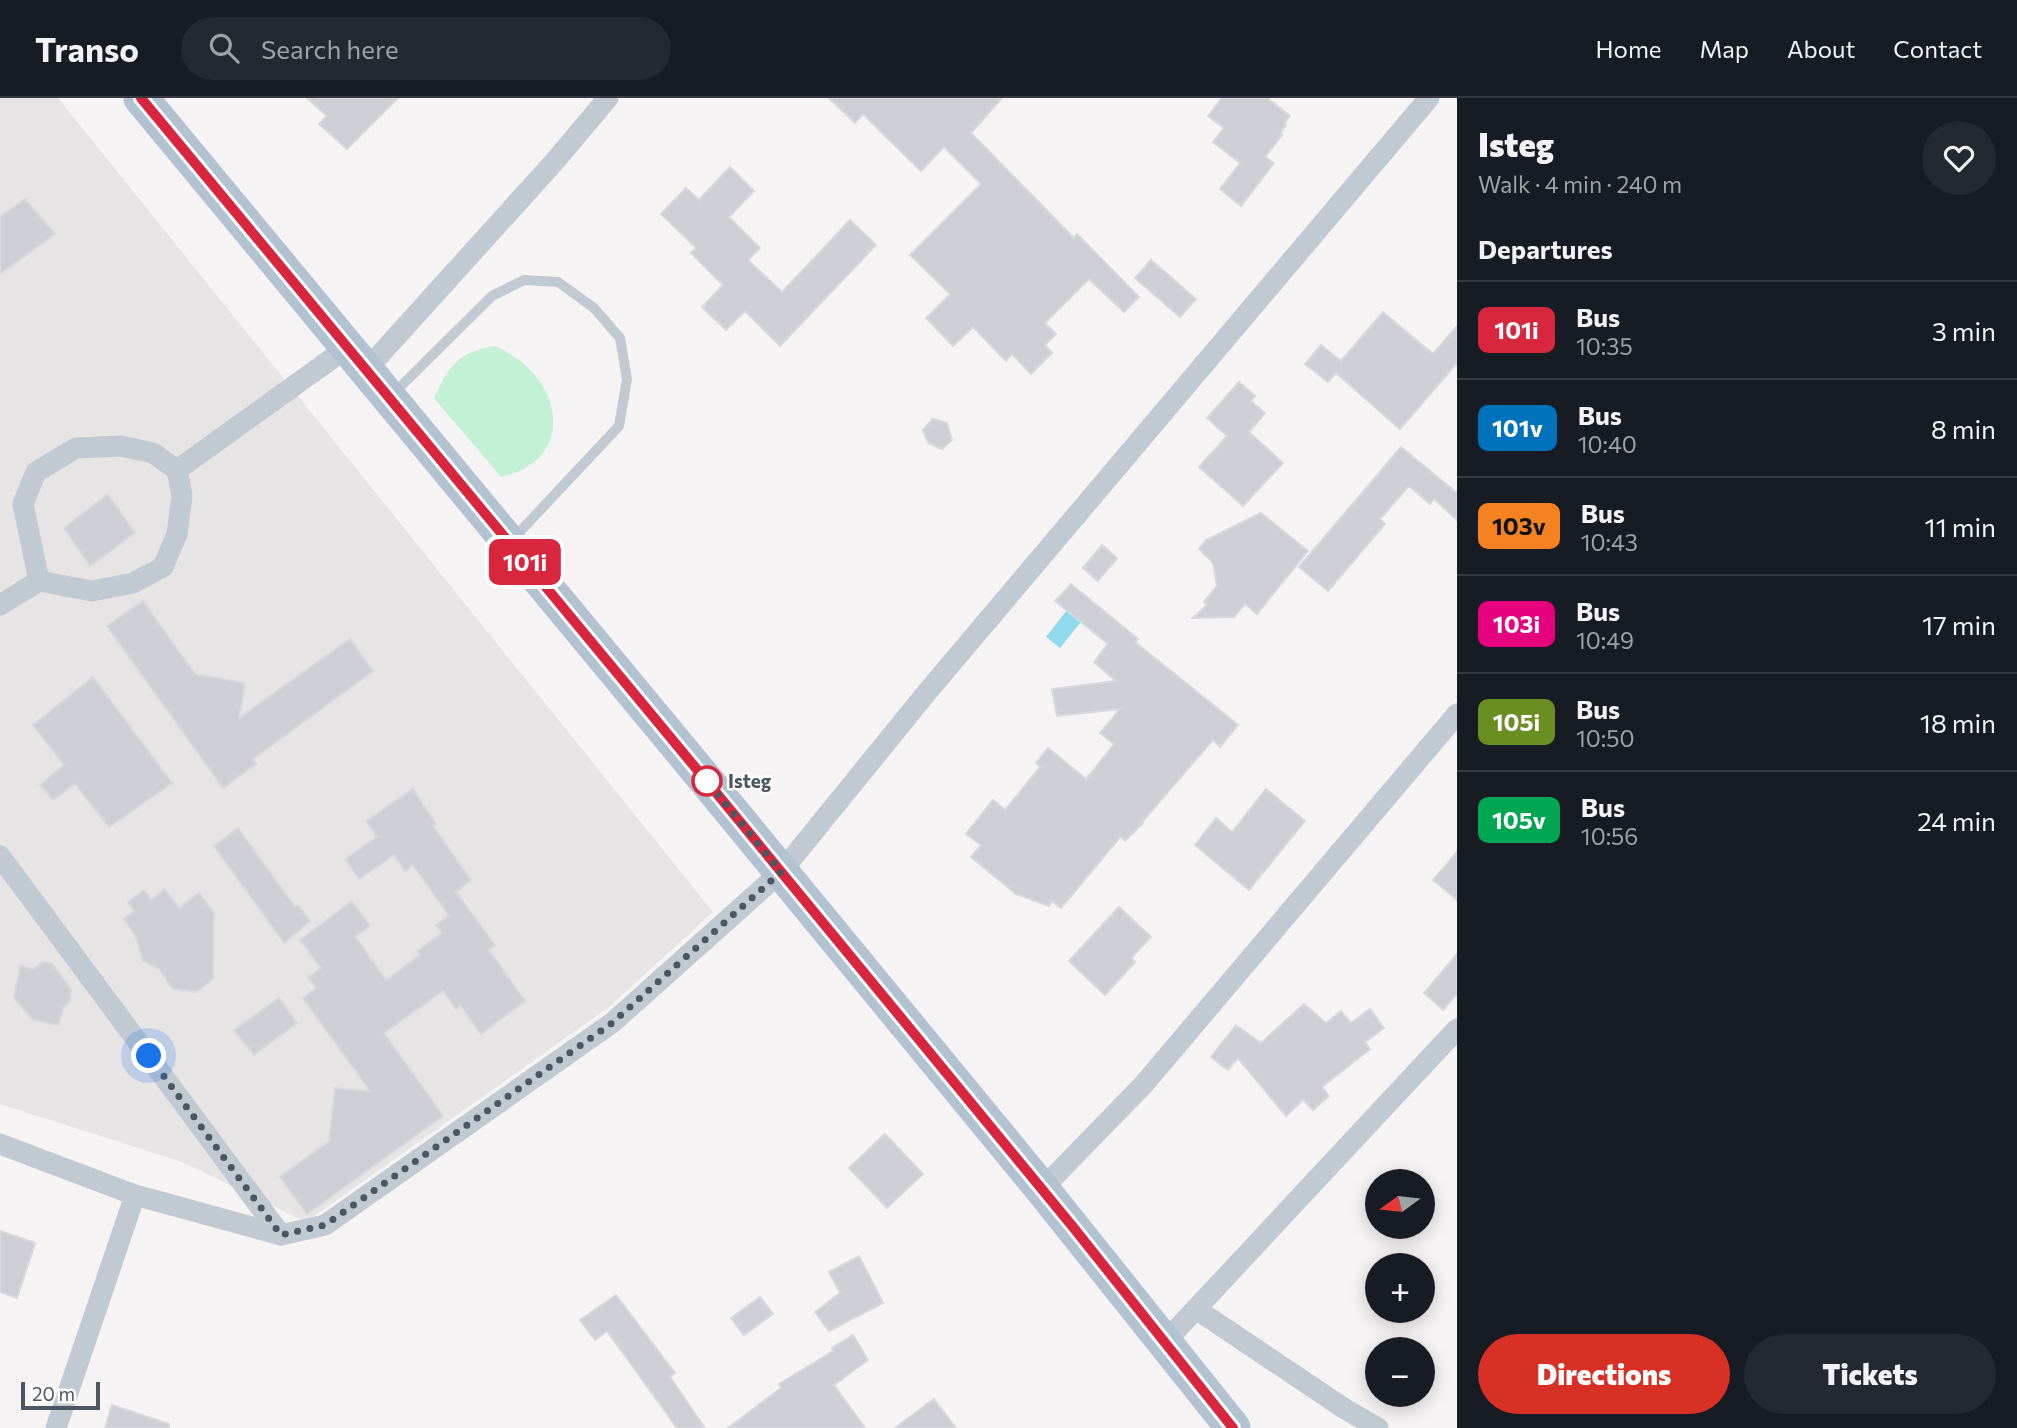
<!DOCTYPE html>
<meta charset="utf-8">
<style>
:root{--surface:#171b24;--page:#242831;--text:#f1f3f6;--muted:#9ea1a6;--line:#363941;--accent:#d93025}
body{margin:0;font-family:Commissioner,sans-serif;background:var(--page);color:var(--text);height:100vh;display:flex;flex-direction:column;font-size:26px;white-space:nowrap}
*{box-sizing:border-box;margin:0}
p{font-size:23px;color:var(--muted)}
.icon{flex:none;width:38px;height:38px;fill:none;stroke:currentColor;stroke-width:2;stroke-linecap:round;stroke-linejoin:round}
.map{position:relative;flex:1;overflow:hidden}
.side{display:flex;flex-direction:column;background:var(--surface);width:560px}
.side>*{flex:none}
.badge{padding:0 14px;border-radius:10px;font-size:24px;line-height:46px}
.needle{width:46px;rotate:255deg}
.controls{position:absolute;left:1365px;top:1071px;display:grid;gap:14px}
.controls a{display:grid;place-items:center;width:70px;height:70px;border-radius:50%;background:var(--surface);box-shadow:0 4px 18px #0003;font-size:35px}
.scale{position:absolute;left:21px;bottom:18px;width:79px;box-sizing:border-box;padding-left:7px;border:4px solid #4a5661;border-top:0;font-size:19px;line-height:24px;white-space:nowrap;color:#4a5661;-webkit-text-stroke:5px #fff;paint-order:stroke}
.you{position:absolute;width:35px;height:35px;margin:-18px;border:5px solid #fff;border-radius:50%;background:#1a73e8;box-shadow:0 0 0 10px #1a73e833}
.map>.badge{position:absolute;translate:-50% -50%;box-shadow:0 0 0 4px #fff}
h2{padding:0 21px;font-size:26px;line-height:63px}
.round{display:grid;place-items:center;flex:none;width:74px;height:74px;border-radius:37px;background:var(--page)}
.summary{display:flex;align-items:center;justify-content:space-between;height:119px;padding:0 21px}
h1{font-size:33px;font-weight:800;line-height:52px}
.cta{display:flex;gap:14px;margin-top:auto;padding:14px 21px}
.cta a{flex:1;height:80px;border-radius:42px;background:var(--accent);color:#fff;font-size:28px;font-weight:800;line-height:80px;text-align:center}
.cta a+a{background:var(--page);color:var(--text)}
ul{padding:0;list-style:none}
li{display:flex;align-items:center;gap:21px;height:98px;padding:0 21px;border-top:2px solid var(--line)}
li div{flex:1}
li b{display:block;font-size:26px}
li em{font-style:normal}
li .badge{min-width:77px;font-weight:700;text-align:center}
header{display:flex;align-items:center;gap:42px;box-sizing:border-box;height:98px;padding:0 35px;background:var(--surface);border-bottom:2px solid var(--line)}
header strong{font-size:33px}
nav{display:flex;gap:38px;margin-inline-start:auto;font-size:24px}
.search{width:490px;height:63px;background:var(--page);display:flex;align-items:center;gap:18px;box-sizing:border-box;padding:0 24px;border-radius:38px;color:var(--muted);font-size:26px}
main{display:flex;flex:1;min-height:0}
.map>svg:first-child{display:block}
.education{fill:#e6e4e5}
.green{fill:#c3f1d5}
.water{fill:#90daee}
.building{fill:#cdcfd5;stroke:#d7d9de;stroke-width:2}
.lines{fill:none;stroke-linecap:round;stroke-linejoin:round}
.lane{stroke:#c1cad2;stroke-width:10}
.street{stroke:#c1cad2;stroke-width:21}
.primary{stroke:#b3c2d1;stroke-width:35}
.line-casing{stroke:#fff;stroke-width:16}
.line{stroke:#d7263d;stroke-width:10}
.walk{stroke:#4a5661;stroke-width:7;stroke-dasharray:0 12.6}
.stop-dot{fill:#fff;stroke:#d7263d;stroke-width:3.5}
.labels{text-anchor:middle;stroke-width:5;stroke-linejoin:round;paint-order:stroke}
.stop-label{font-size:19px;font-weight:bold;fill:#4a5661;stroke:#fff;text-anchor:start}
</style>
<header>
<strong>Transo</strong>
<div class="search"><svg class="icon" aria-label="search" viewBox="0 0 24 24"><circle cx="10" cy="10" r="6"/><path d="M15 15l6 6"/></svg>Search here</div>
<nav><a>Home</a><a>Map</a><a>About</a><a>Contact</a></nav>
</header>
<main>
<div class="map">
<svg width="1457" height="1330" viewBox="0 0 1457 1330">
<rect width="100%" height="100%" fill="#f5f3f3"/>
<path class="education" d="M0,0h58l655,814 -104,95 -303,215 -124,-60 -182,-58z"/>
<path class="green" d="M494,248c65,25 89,112 7,131l-67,-79c15,-32 23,-45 60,-52z"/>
<path class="water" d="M1074,503l14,12 -28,35 -14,-11z"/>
<g class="building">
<path d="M307,0h91l-51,51 -28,-25 8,-8z"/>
<path d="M829,0h173l-31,35 103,105 3,-4 62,63 -15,15 -35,-33 -44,44 11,11 -11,11 7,8 -21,21 -19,-20 -6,7 -33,-34 -20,19 -27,-28 24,-24 -40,-39 71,-71 -37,-37 -23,24 -58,-57 -8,9z"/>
<path d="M1222,0h45l23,18 -6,8 2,1 -6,9 2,1 -17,22 9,6 -33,43 -21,-17 20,-26 -27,-21 11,-14 -16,-12z"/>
<path d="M730,69l24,24 -25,26 31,31 -12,12 34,32 68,-72 26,25 -96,101 -35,-35 -19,19 -24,-23 21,-22 -32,-32 5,-5 -35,-34 25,-26 13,12z"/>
<path d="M25,101l30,35 -55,40v-57z"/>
<path d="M1151,162l45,39 -16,18 -45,-39z"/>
<path d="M1383,214l50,42 24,-28v37l-57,66 -64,-56 -8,9 -23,-18 16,-19 20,16z"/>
<path d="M1239,284l16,14 -4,5 14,12 -16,19 34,31 -40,43 -44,-39 28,-31 -20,-18z"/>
<path d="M933,321l14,4 5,17 -10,9 -14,-6 -5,-13z"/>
<path d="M1401,349l56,46v27l-23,-21 -4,5 -21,-18 -29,33 5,5 -57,67 -29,-24z"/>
<path d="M108,396l27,39 -45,33 -26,-38z"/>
<path d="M1261,415l47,38 -51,63 -12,-10 -11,13 -41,1 14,-13 -3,-3 13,-16 -4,-23 -14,-14 7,-9z"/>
<path d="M1102,447l15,13 -19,23 -15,-13z"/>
<path d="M1071,486l67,55 -3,3 103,83 -18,22 -7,-7 -71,82 1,1 -18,18 -4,-5 -60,72 -9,-7 -3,5 -33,-12 -45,-37 10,-12 -15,-11 27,-34 12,10 35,-43 -4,-4 12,-15 38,31 28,-35 -14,-11 20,-24 -63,7 -5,-27 64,-8 -22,-19 14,-18 -53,-43z"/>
<path d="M143,503l52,73 50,9 -6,35 111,-79 23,32 -120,88 3,5 -33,24 -116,-162z"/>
<path d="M93,579l79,106 -63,44 -34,-43 -22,16 -13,-15 24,-20 -31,-40z"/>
<path d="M413,691l23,35 -3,2 38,54 -15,12 39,53 -6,5 36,51 -44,33 -21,-29 -4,4 -13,-18 -59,42 59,83 -136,98 -27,-37 49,-36 6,-53 35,3 -67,-93 13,-10 -8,-11 13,-9 -21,-28 52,-39 18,25 -15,10 31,44 34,-25 -3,-4 25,-18 -6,-8 13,-9 -36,-51 -8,6 -11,-16 -35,24 -14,-20 32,-22 -11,-16z"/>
<path d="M1266,691l39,32 -56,69 -54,-45 21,-27 16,14z"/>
<path d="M238,730l57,79 3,-2 12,16 -26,22 -70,-97z"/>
<path d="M1457,754v48l-24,-20z"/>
<path d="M165,791l14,19 20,-15 15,20 -1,66 -17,13 -23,-3 -14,-20 -16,-8 -8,-26 -11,-16 10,-8 -6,-9 16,-12 7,10z"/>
<path d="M1119,809l32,30 -20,21 4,4 -30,33 -36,-34z"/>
<path d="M1457,856v40l-14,16 -19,-17z"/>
<path d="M42,864l10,1 19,27 -1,10 -6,7 -6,18 -25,-5 -19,-22 6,-32 15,3z"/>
<path d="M279,900l18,25 -43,32 -20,-25z"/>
<path d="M1304,906l22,19 15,-12 10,12 19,-14 14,19 -19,14 5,7 -48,38 7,9 -16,14 -10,-10 -17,16 -48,-58 -10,12 -17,-13 25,-32 25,18z"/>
<path d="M885,1036l38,40 -36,34 -38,-40z"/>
<path d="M0,1133l35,12 -18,55 -17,-6z"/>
<path d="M859,1158l24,47 -54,28 -14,-19 25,-19 -11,-21z"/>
<path d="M616,1197l59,78 -5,4 35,51h-28l-70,-97 -12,9 -15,-20z"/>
<path d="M760,1199l13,17 -29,21 -13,-17z"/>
<path d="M853,1237l15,25 -34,25 31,43h-137l53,-40 -2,-4 54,-33 -1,-3z"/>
<path d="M934,1301l22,29h-61z"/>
<path d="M112,1307l57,19v4h-64z"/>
</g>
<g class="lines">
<path class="lane" d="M393,296l99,-98 32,-16 34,2 36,26 26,30 7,41 -8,47 -106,113"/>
<g class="street">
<path d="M367,271l188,-208 53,-63"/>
<path d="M39,483l-16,-77 13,-32 40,-24 45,-2 32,7 24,17"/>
<path d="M0,507l39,-24 53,10 41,-8 30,-16 14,-33 5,-38 -5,-26 171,-123"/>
<path d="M0,758l281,379"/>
<path d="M0,1046l135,51"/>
<path d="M1042,1091l102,-105 313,-370"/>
<path d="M1196,1211l149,100 33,19"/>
<path d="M1165,1244l292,-313"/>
<path d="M56,1330l79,-233 146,40 44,-10 287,-202 169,-151 147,-181 501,-593"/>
</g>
<path class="primary" d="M141,0l568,686 333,405 191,239"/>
</g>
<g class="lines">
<defs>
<path id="line" d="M141,0l568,686 364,443 160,201"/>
</defs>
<use href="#line" class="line-casing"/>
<use href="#line" class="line"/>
<path class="walk" d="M149,958l132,179 44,-10 287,-202 169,-151 -74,-91"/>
</g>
<circle class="stop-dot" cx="707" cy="683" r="14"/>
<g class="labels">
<g class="stop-label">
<text x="728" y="690">Isteg</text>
</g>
</g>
</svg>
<div class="controls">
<a><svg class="needle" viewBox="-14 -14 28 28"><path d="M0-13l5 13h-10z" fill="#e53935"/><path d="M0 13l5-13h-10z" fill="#9ea1a6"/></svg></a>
<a>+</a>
<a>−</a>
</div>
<div class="scale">20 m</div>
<div class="you" style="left:149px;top:958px"></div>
<b class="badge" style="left:525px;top:464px;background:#d7263d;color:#fff">101i</b>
</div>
<section class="side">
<div class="summary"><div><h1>Isteg</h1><p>Walk · 4 min · 240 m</p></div><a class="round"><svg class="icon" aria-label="heart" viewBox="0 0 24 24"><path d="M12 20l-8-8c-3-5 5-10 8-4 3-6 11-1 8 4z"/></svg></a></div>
<h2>Departures</h2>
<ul>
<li><span class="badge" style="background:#d7263d;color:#fff">101i</span><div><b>Bus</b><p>10:35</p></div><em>3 min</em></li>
<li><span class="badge" style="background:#0072bc;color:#fff">101v</span><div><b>Bus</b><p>10:40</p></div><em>8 min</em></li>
<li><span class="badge" style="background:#f58220;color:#111">103v</span><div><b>Bus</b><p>10:43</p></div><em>11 min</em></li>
<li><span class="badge" style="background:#e6007e;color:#fff">103i</span><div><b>Bus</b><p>10:49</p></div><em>17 min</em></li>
<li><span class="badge" style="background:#6b8e23;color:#fff">105i</span><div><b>Bus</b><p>10:50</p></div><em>18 min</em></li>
<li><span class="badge" style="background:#00a651;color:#fff">105v</span><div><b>Bus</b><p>10:56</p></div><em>24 min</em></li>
</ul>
<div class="cta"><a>Directions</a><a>Tickets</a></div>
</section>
</main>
